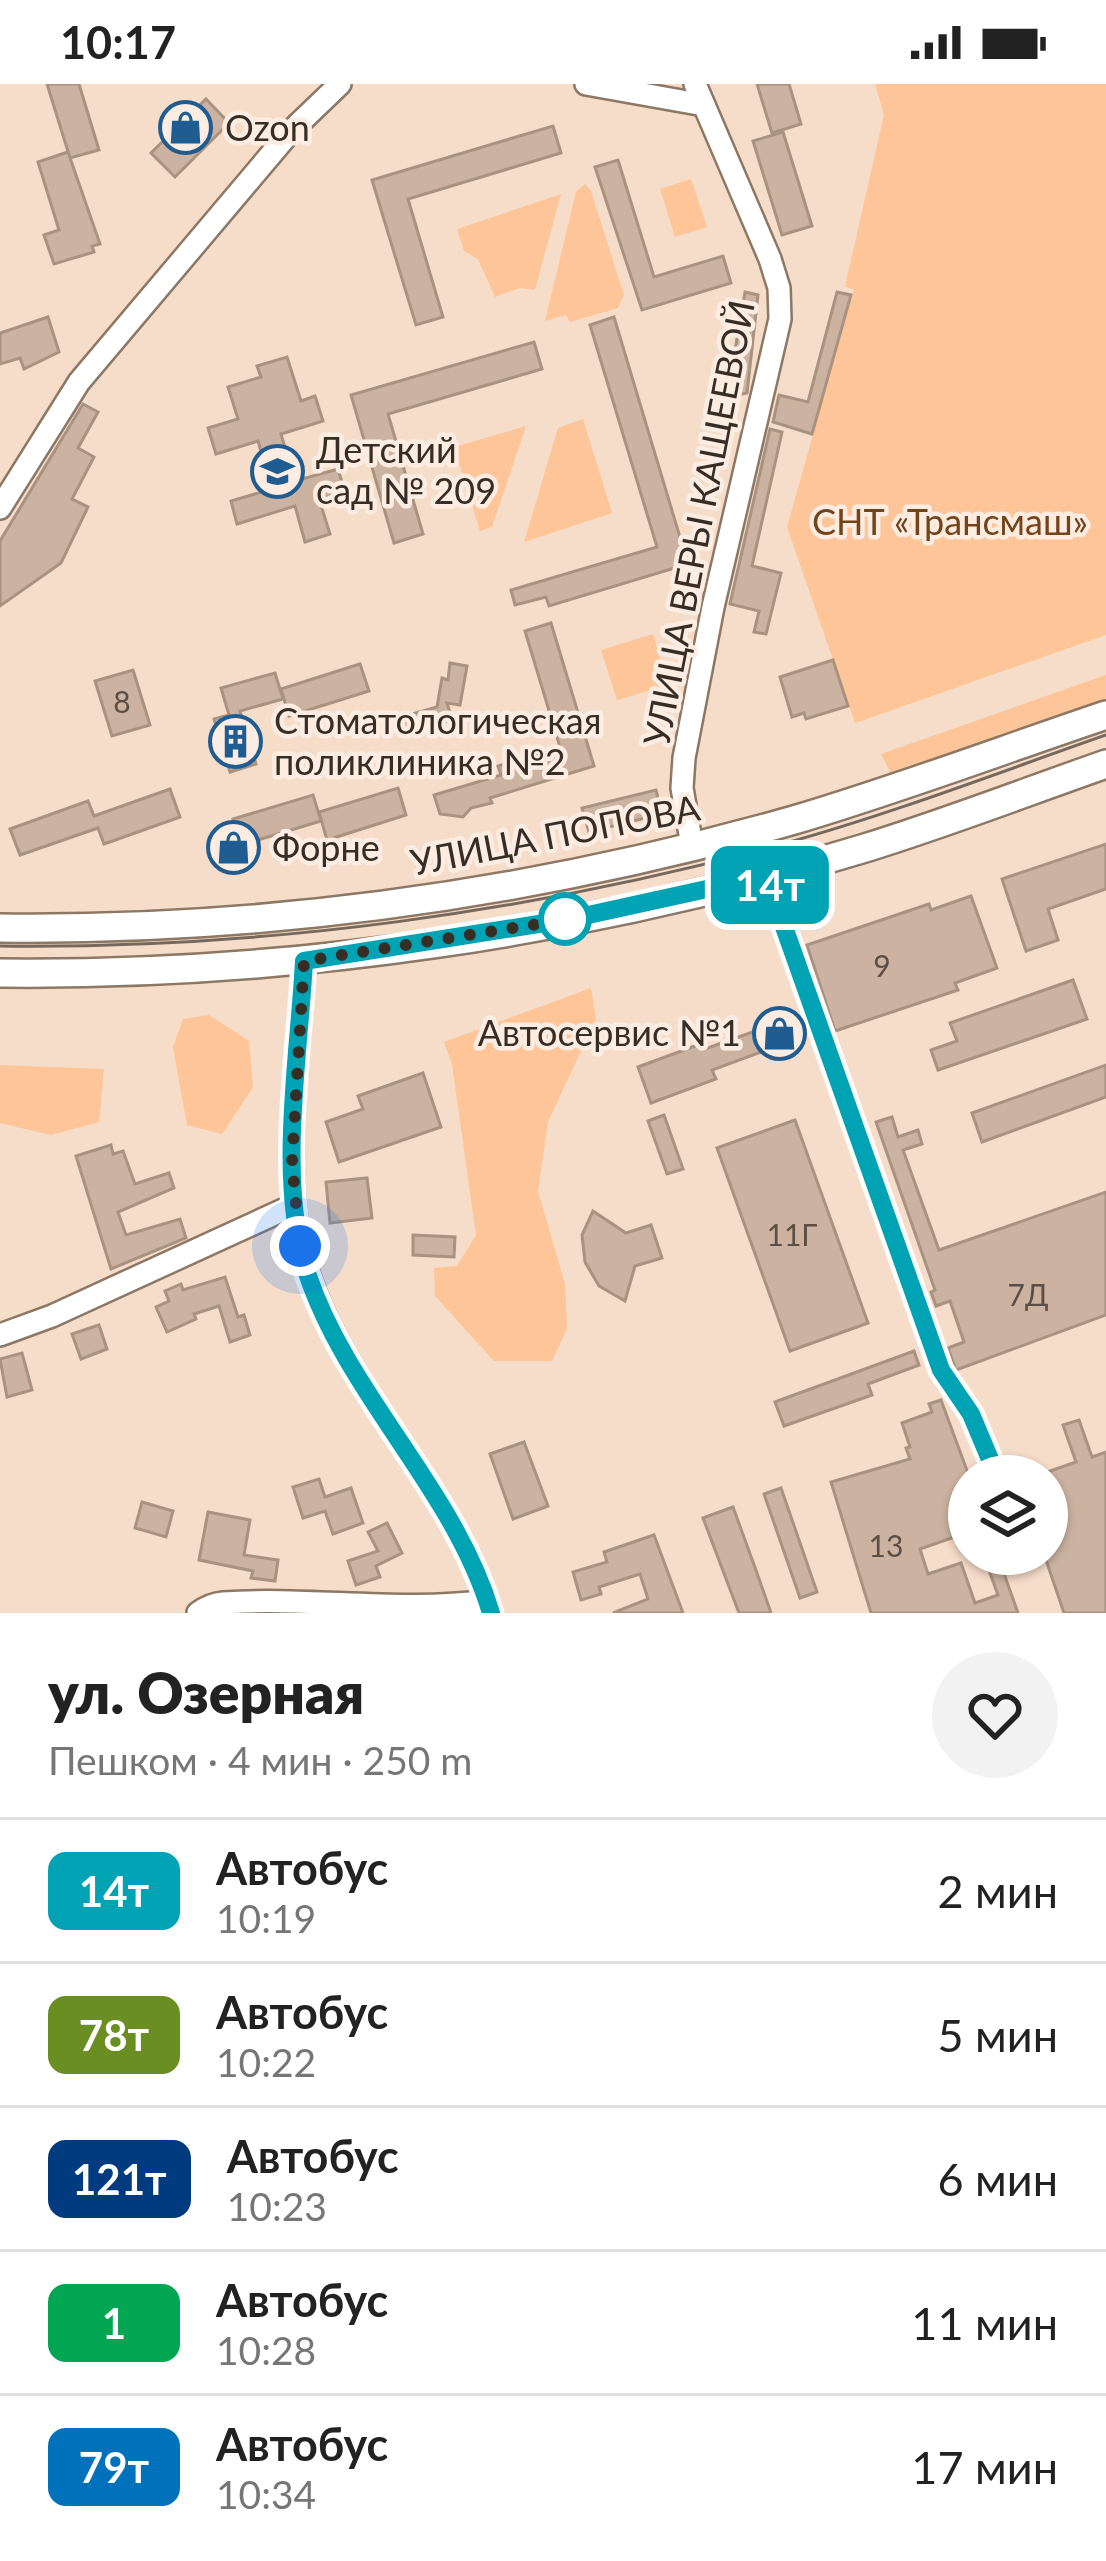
<!DOCTYPE html>
<html lang="ru">
<meta charset="utf-8">
<style>
:root{--surface:#fff;--page:#f2f2f2;--text:#222;--muted:#767676;--line:#e0e0e0}
body{margin:0;font-family:Lato,sans-serif;background:var(--page);color:var(--text);height:100vh;display:flex;flex-direction:column;font-size:45px;white-space:nowrap}
*{box-sizing:border-box;margin:0}
p{font-size:39px;color:var(--muted)}
.icon{flex:none;width:66px;height:66px;fill:none;stroke:currentColor;stroke-width:2;stroke-linecap:round;stroke-linejoin:round}
.map{position:relative;height:1529px;overflow:hidden}
.side{display:flex;flex-direction:column;background:var(--surface);flex:1}
.side>*{flex:none}
.badge{padding:0 24px;border-radius:18px;font-size:42px;line-height:78px}
.buttons{position:absolute;left:948px;top:1371px;display:grid;gap:24px}
.buttons a{display:grid;place-items:center;width:120px;height:120px;border-radius:50%;background:var(--surface);box-shadow:0 3px 9px #0004;font-size:60px}
.you{position:absolute;width:60px;height:60px;margin:-30px;border:9px solid #fff;border-radius:50%;background:#1a73e8;box-shadow:0 0 0 18px #1a73e833}
.map>.badge{position:absolute;translate:-50% -50%;box-shadow:0 0 0 6px #fff}
.round{display:grid;place-items:center;flex:none;width:126px;height:126px;border-radius:63px;background:var(--page)}
.overview{display:flex;align-items:center;justify-content:space-between;height:204px;padding:0 48px}
h1{font-size:57px;font-weight:800;line-height:90px}
ul{padding:0;list-style:none}
li{display:flex;align-items:center;gap:36px;height:144px;padding:0 48px;border-top:3px solid var(--line)}
li div{flex:1}
li b{display:block;font-size:45px}
li em{font-style:normal}
li .badge{min-width:132px;font-weight:700;text-align:center}
.status{display:flex;justify-content:space-between;align-items:center;height:84px;padding:0 60px;background:var(--surface);direction:ltr}
.status svg{height:33px;fill:currentColor}
.map>svg:first-child{display:block}
.green{fill:#fdc598}
.building{fill:#ccb3a1;stroke:#a99280;stroke-width:3}
.lines{fill:none;stroke-linecap:round;stroke-linejoin:round}
.minor-casing{stroke:#8d7765;stroke-width:26}
.major-casing{stroke:#8d7765;stroke-width:32}
.minor{stroke:#fff;stroke-width:21}
.major{stroke:#fff;stroke-width:27}
.tram{stroke:#76685c;stroke-width:3}
.line-casing{stroke:#fff;stroke-width:27}
.line{stroke:#00a3b4;stroke-width:18}
.walk{stroke:#362d25;stroke-width:12;stroke-dasharray:0 21.6}
.stop-dot{fill:#fff;stroke:#00a3b4;stroke-width:6}
.labels{text-anchor:middle;stroke-width:9;stroke-linejoin:round;paint-order:stroke}
.number-label{font-size:30px;fill:#5c4e44}
.poi-label{font-size:36px;fill:#362d25;stroke:#fcece1;text-anchor:start}
.park-label{font-size:36px;fill:#734419;stroke:#fcece1}
.street-label{font-size:36px;fill:#362d25;stroke:#fcece1}
</style>
<div class="status"><b>10:17</b><svg viewBox="0 0 49 12"><path d="M0 12V9h3v3zM5 12V6h3v6zM10 12V3h3v9zM15 12V0h3v12zM26 1h20v11H26zM47 4h2v5h-2z"/></svg></div>
<div class="map">
<svg width="1106" height="1529" viewBox="0 0 1106 1529">
<rect width="100%" height="100%" fill="#f6ddca"/>
<g class="green">
<path d="M875,0h231v551l-251,88 -68,-196 67,-237 -9,-4 39,-171z"/>
<path d="M691,95l16,48 -32,10 -15,-48z"/>
<path d="M585,100l6,7 33,104 -6,13 -48,14 -4,-7 -21,6 31,-129z"/>
<path d="M561,110l-26,96 -15,-2 -25,9 -17,-38 -14,-8 -7,-22z"/>
<path d="M583,335l29,94 -88,29 34,-114z"/>
<path d="M526,342l-34,101 -12,4 -26,-84z"/>
<path d="M653,550l15,51 -51,15 -16,-50z"/>
<path d="M1106,591v24l-215,75 -10,-20z"/>
<path d="M591,904l5,31 -48,103 -10,69 27,93 2,45 -15,32h-58l-59,-65 -1,-28 23,-2 19,-31 -24,-171 -8,-22z"/>
<path d="M209,931l40,26 4,46 -31,47 -35,-9 -14,-78 10,-28z"/>
<path d="M0,981l104,4 -5,53 -48,13 -51,-12z"/>
</g>
<g class="building">
<path d="M47,0h32l20,66 -29,8z"/>
<path d="M757,0h32l12,40 -29,9z"/>
<path d="M206,15l23,24 -54,54 -24,-24z"/>
<path d="M553,42l8,27 -153,46 35,118 -27,8 -44,-145z"/>
<path d="M783,48l29,94 -30,9 -29,-94z"/>
<path d="M68,68l32,92 -8,2 2,6 -40,12 -10,-29 15,-5 -21,-68z"/>
<path d="M618,76l36,117 69,-21 8,27 -89,27 -47,-143z"/>
<path d="M745,208l13,3 -11,98 -14,3 1,-40z"/>
<path d="M837,208l14,3 -39,139 -39,-12 6,-27 29,7z"/>
<path d="M48,233l11,35 -35,17 -4,-11 -20,6v-31z"/>
<path d="M614,233l74,247 -139,42 -3,-9 -31,8 -4,-15 146,-43 -67,-222z"/>
<path d="M534,258l8,27 -154,45 35,120 -29,9 -43,-148z"/>
<path d="M287,273l14,44 14,-5 8,25 -42,13 14,47 43,-12 7,23 -26,7 11,35 -25,8 -10,-36 -58,18 -6,-23 41,-12 -14,-48 -42,13 -8,-26 30,-9 -10,-32 33,-10 -4,-11z"/>
<path d="M83,320l15,8 -20,36 16,9 -22,42 16,8 -27,56 -61,43v-65z"/>
<path d="M770,345l12,3 -30,134 29,7 -15,61 -12,-2 5,-21 -29,-7z"/>
<path d="M551,539l43,143 -104,32 2,5 -21,5 -8,9 -23,-3 -6,-19 67,-20 -3,-9 62,-19 -35,-116z"/>
<path d="M833,576l15,46 -42,13 -2,-6 -12,4 -12,-40z"/>
<path d="M450,579l17,3 -7,39 -13,-2 5,17 -43,11 -4,-15 32,-9 5,-29 6,2z"/>
<path d="M360,580l9,27 -80,25 -8,-27z"/>
<path d="M133,586l17,55 -38,11 -17,-55z"/>
<path d="M275,589l8,26 -43,12 16,53 -26,8 -16,-53 15,-4 -8,-27z"/>
<path d="M398,704l8,27 -79,25 -8,-28z"/>
<path d="M170,705l10,28 -76,27 -6,-16 -78,27 -10,-26 78,-28 6,15z"/>
<path d="M656,706l6,24 -73,18 -7,-24z"/>
<path d="M313,711l8,26 -80,24 1,4 -14,4 -7,-23 14,-5 -2,-6z"/>
<path d="M1106,760v45l-58,20 10,31 -32,11 -24,-72z"/>
<path d="M971,812l26,72 -42,15 3,7 -123,41 -28,-86 122,-41 2,6z"/>
<path d="M1073,896l14,39 -149,51 -7,-20 26,-9 -7,-18z"/>
<path d="M794,933l8,20 -90,33 4,9 -65,24 -13,-36 65,-24 2,6z"/>
<path d="M1106,981v32l-124,45 -10,-29z"/>
<path d="M423,989l18,54 -102,35 -13,-40 37,-13 -5,-13z"/>
<path d="M664,1031l19,54 -16,5 -19,-53z"/>
<path d="M892,1033l6,20 20,-7 4,14 -19,6 36,100 167,-58v123l-150,55 -8,-22 16,-6 -14,-41 -14,5 -5,-14 4,-2 -59,-168z"/>
<path d="M795,1036l73,203 -78,28 -73,-203z"/>
<path d="M111,1061l2,9 10,-3 12,33 34,-11 5,15 -56,24 8,23 54,-16 6,19 -75,31 -35,-113z"/>
<path d="M367,1094l5,40 -42,5 -4,-41z"/>
<path d="M593,1127l33,22 25,-8 11,33 -27,8 -10,35 -26,-15 -14,-24 -3,-27z"/>
<path d="M413,1151l42,2 -1,20 -41,-2z"/>
<path d="M225,1193l13,40 6,-2 6,20 -20,7 -11,-36 -25,8 2,5 -29,13 -11,-25 13,-6 -4,-10 16,-7 2,6z"/>
<path d="M99,1241l8,24 -26,10 -9,-25z"/>
<path d="M914,1267l5,14 -51,19 4,11 -88,31 -9,-24z"/>
<path d="M22,1269l10,37 -25,7 -7,-38z"/>
<path d="M941,1316l28,76v56l-49,17 8,25 33,-11 14,40 23,-8 -15,-41h14l21,59h-147l-40,-131 79,-23 -4,-11 4,-1 -8,-24 30,-11 -3,-8z"/>
<path d="M1079,1336l13,37 14,-5v161h-42l-20,-59 3,-82 29,-10 -13,-37z"/>
<path d="M524,1358l24,64 -35,13 -23,-65z"/>
<path d="M319,1395l6,18 26,-9 12,35 -30,11 -8,-23 -22,7 -10,-31z"/>
<path d="M781,1404l36,104 -17,6 -36,-104z"/>
<path d="M142,1418l31,9 -7,26 -31,-9z"/>
<path d="M733,1423l24,66 14,40h-32l-36,-95z"/>
<path d="M208,1428l42,8 -6,35 34,5 -3,21 -24,-3 2,-7 -54,-11z"/>
<path d="M387,1439l15,30 -26,13 4,11 -24,8 -8,-24 30,-10 -10,-19z"/>
<path d="M654,1451l29,78h-70l35,-14 -8,-25 -41,13 2,7 -20,6 -8,-28 34,-10 -3,-10z"/>
</g>
<g class="lines">
<defs>
<g id="minor">
<path d="M586,0l118,21"/>
<path d="M0,424l79,-126 211,-250 50,-48"/>
<path d="M692,762l-10,-58 2,-30 29,-151 67,-288 -1,-31 -9,-29 -75,-175"/>
<path d="M304,877c-5,97 -27,218 4,312 40,123 146,216 183,340"/>
<path d="M0,1251l52,-19 242,-111"/>
<path d="M198,1529c8,-6 15,-9 25,-10 87,-6 178,10 264,-2"/>
</g>
<g id="major">
<path d="M0,844c268,3 537,-35 794,-108 105,-31 208,-70 312,-105"/>
<path d="M0,889c291,3 586,-40 865,-125 81,-25 161,-56 241,-84"/>
</g>
</defs>
<use href="#minor" class="minor-casing"/>
<use href="#major" class="major-casing"/>
<use href="#minor" class="minor"/>
<use href="#major" class="major"/>
<path class="tram" d="M0,862c264,3 531,-33 786,-103 108,-30 214,-71 320,-108"/>
</g>
<g class="lines">
<defs>
<path id="line" d="M491,1529c-37,-124 -143,-217 -184,-340 -30,-94 -8,-215 -3,-312l266,-42 196,-43 175,494 30,44 26,62"/>
</defs>
<use href="#line" class="line-casing"/>
<use href="#line" class="line"/>
<path class="walk" d="M300,1162l-8,-84 12,-201 266,-42h-5"/>
</g>
<defs>
<symbol id="shop-ring" viewBox="-11 -11 22 22"><circle r="9.5" fill="#fcece1" stroke="#1f5c92" stroke-width="1.5"/><path d="M-5-2.5h2.3a2.7 3.5 0 0 1 5.4 0H5L5.5 6h-11ZM-1.5-2.5h3a1.5 2.3 0 0 0-3 0Z" fill="#1f5c92"/></symbol>
<symbol id="school-ring" viewBox="-11 -11 22 22"><circle r="9.5" fill="#fcece1" stroke="#1f5c92" stroke-width="1.5"/><path d="M0-5L7-2L0 1L-7-2ZM-4 1L0 2.5L4 1V4Q0 6-4 4Z" fill="#1f5c92"/></symbol>
<symbol id="building-ring" viewBox="-11 -11 22 22"><circle r="9.5" fill="#fcece1" stroke="#1f5c92" stroke-width="1.5"/><path d="M-4-6H4V6H1V3H-1V6H-4ZM-2.5-4.3h1.7v1.8h-1.7ZM.8-4.3h1.7v1.8H.8ZM-2.5-1h1.7V.8h-1.7ZM.8-1h1.7V.8H.8Z" fill="#1f5c92"/></symbol>
</defs>
<g fill-rule="evenodd">
<use href="#shop-ring" x="156" y="14" width="59" height="59"/>
<use href="#school-ring" x="248" y="358" width="59" height="59"/>
<use href="#building-ring" x="206" y="628" width="59" height="59"/>
<use href="#shop-ring" x="204" y="734" width="59" height="59"/>
<use href="#shop-ring" x="750" y="920" width="59" height="59"/>
</g>
<circle class="stop-dot" cx="565" cy="835" r="24"/>
<g class="labels">
<g class="number-label">
<text x="122" y="629">8</text>
<text x="882" y="893">9</text>
<text x="792" y="1162">11Г</text>
<text x="1028" y="1222">7Д</text>
<text x="886" y="1473">13</text>
</g>
<g class="poi-label">
<text x="225" y="57">Ozon</text>
<text x="316" y="379">Детский<tspan x="316" dy="41">сад № 209</tspan></text>
<text x="274" y="650">Стоматологическая<tspan x="274" dy="41">поликлиника №2</tspan></text>
<text x="272" y="777">Форне</text>
<text x="741" y="962" text-anchor="end">Автосервис №1</text>
</g>
<g class="park-label">
<text x="950" y="451">СНТ «Трансмаш»</text>
</g>
<g class="street-label">
<text transform="translate(699 439) rotate(-79)" y="13">УЛИЦА ВЕРЫ КАЩЕЕВОЙ</text>
<text transform="translate(555 751) rotate(-11)" y="13">УЛИЦА ПОПОВА</text>
</g>
</g>
</svg>
<div class="buttons">
<a><svg class="icon" aria-label="layers" viewBox="0 0 24 24"><path d="M12 4l9 5-9 5-9-5zM3 14l9 5 9-5"/></svg></a>
</div>
<div class="you" style="left:300px;top:1162px"></div>
<b class="badge" style="left:770px;top:801px;background:#00a3b4;color:#fff">14т</b>
</div>
<section class="side">
<div class="overview"><div><h1>ул. Озерная</h1><p>Пешком · 4 мин · 250 m</p></div><a class="round"><svg class="icon" aria-label="heart" viewBox="0 0 24 24"><path d="M12 20l-8-8c-3-5 5-10 8-4 3-6 11-1 8 4z"/></svg></a></div>
<ul>
<li><span class="badge" style="background:#00a3b4;color:#fff">14т</span><div><b>Автобус</b><p>10:19</p></div><em>2 мин</em></li>
<li><span class="badge" style="background:#6b8e23;color:#fff">78т</span><div><b>Автобус</b><p>10:22</p></div><em>5 мин</em></li>
<li><span class="badge" style="background:#003b80;color:#fff">121т</span><div><b>Автобус</b><p>10:23</p></div><em>6 мин</em></li>
<li><span class="badge" style="background:#00a651;color:#fff">1</span><div><b>Автобус</b><p>10:28</p></div><em>11 мин</em></li>
<li><span class="badge" style="background:#0072bc;color:#fff">79т</span><div><b>Автобус</b><p>10:34</p></div><em>17 мин</em></li>
</ul>
</section>
